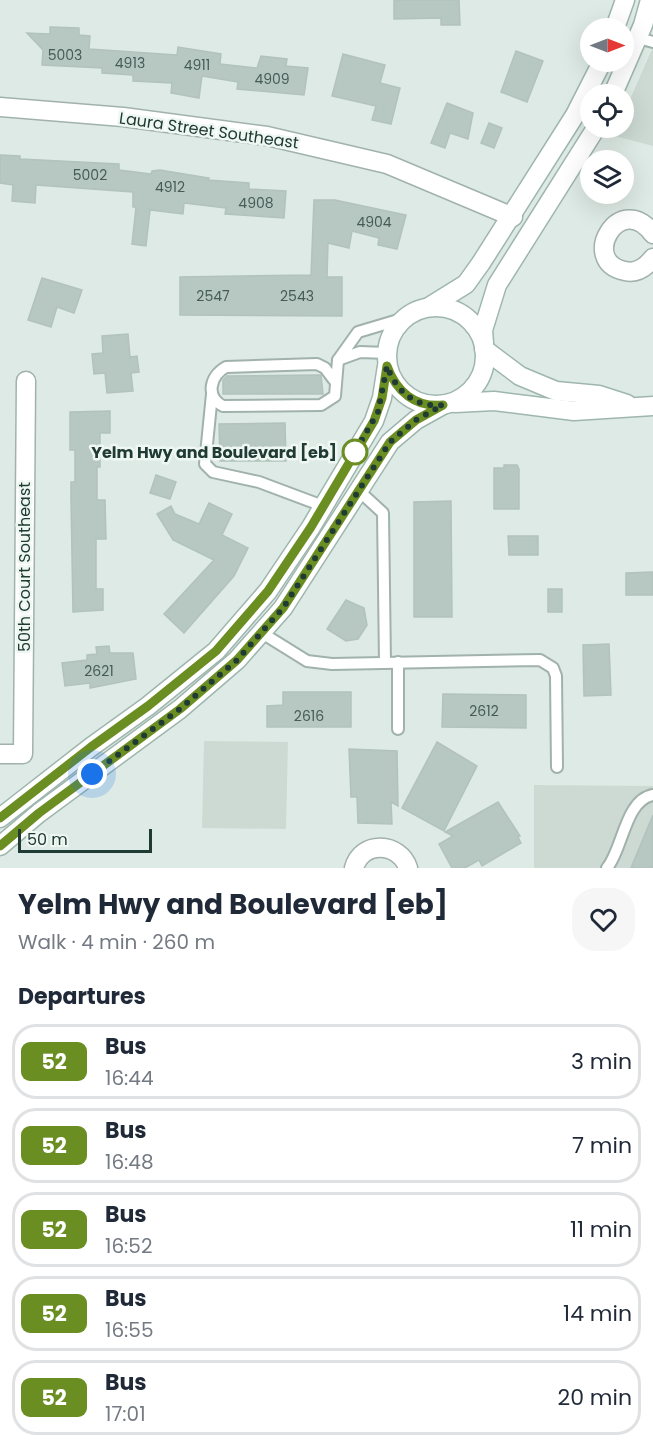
<!DOCTYPE html>
<meta charset="utf-8">
<style>
:root{--surface:#fff;--page:#f6f6f7;--text:#1f2937;--muted:#747a83;--line:#e0e1e3}
body{margin:0;font-family:Poppins,sans-serif;background:var(--page);color:var(--text);height:100vh;display:flex;flex-direction:column;font-size:22px;white-space:nowrap}
*{box-sizing:border-box;margin:0}
p{font-size:20px;color:var(--muted)}
.icon{flex:none;width:33px;height:33px;fill:none;stroke:currentColor;stroke-width:2;stroke-linecap:round;stroke-linejoin:round}
.map{position:relative;height:868px;overflow:hidden}
.drawer{display:flex;flex-direction:column;background:var(--surface);flex:1}
.drawer>*{flex:none}
.badge{padding:0 12px;border-radius:9px;font-size:21px;line-height:39px}
.needle{width:39px;rotate:90deg}
.buttons{position:absolute;left:580px;top:18px;display:grid;gap:12px}
.buttons a{display:grid;place-items:center;width:54px;height:54px;border-radius:50%;background:var(--surface);box-shadow:0 6px 24px #0002;font-size:30px}
.scale{position:absolute;left:18px;bottom:15px;width:134px;box-sizing:border-box;padding-left:6px;border:3px solid #203a34;border-top:0;font-size:16px;line-height:21px;white-space:nowrap;color:#203a34;-webkit-text-stroke:4px #eff7f3;paint-order:stroke}
.you{position:absolute;width:30px;height:30px;margin:-15px;border:4px solid #fff;border-radius:50%;background:#1a73e8;box-shadow:0 0 0 9px #1a73e833}
.map>.badge{position:absolute;translate:-50% -50%;box-shadow:0 0 0 3px #fff}
h2{padding:0 18px;font-size:22px;line-height:54px}
.round{display:grid;place-items:center;flex:none;width:63px;height:63px;border-radius:24px;background:var(--page)}
.headline{display:flex;align-items:center;justify-content:space-between;height:102px;padding:0 18px}
h1{font-size:28px;font-weight:700;line-height:45px}
ul{padding:0;list-style:none}
li{display:flex;align-items:center;gap:18px;height:75px;margin:0 12px 9px;padding:0 6px;border:3px solid var(--line);border-radius:24px}
li div{flex:1}
li b{display:block;font-size:22px}
li em{font-style:normal}
li .badge{min-width:66px;font-weight:700;text-align:center}
.map>svg:first-child{display:block}
.built{fill:#cddad4}
.building{fill:#b7c7c1;stroke:#b1c3bc;stroke-width:1.5}
.lines{fill:none;stroke-linecap:round;stroke-linejoin:round}
.lane-casing{stroke:#a1b2ac;stroke-width:14}
.street-casing{stroke:#a1b2ac;stroke-width:21}
.secondary-casing{stroke:#9eb6ae;stroke-width:21}
.lane{stroke:#fff;stroke-width:10}
.street{stroke:#fff;stroke-width:18}
.secondary{stroke:#fff;stroke-width:18}
.line-casing{stroke:#fff;stroke-width:14}
.line{stroke:#6b8e23;stroke-width:9}
.walk{stroke:#203a34;stroke-width:6;stroke-dasharray:0 10.8}
.stop-dot{fill:#fff;stroke:#6b8e23;stroke-width:3}
.labels{text-anchor:middle;stroke-width:5;stroke-linejoin:round;paint-order:stroke}
.number-label{font-size:14px;fill:#465d57}
.street-label{font-size:16px;fill:#203a34;stroke:#eff7f3}
.stop-label{font-size:16px;font-weight:bold;fill:#203a34;stroke:#eff7f3;text-anchor:end}
</style>
<div class="map">
<svg width="653" height="868" viewBox="0 0 653 868">
<rect width="100%" height="100%" fill="#deeae5"/>
<g class="built">
<path d="M653,47v99l-42,-11 5,-7h8v-15z"/>
<path d="M204,741l84,1 -2,87 -84,-1z"/>
<path d="M534,785l119,1v82h-119z"/>
</g>
<g class="building">
<path d="M394,0h65l1,25h-19v-7l-47,1z"/>
<path d="M50,27l29,1v7l11,1 -1,13 88,6 1,-8 43,7 -1,10 37,4 4,-12 26,3 -1,7 22,2 -4,27 -67,-6 1,-7 -36,-6 -3,22 -28,-5 1,-10 -39,-2v-6l-31,-2v-5l-60,-3 1,-15 -16,-17 23,1z"/>
<path d="M516,51l27,10 -16,41 -26,-10z"/>
<path d="M343,54l42,11 -5,18 20,5 -9,36 -19,-4 4,-14 -44,-10z"/>
<path d="M447,103l26,10 -5,26 -18,-6 -5,15 -14,-5z"/>
<path d="M489,123l13,5 -8,20 -13,-5z"/>
<path d="M0,155l20,1v3l99,5v6l32,4 1,-3 8,-1 49,8 -1,2 41,3v6l37,2 -2,27 -59,-4 1,-6 -42,-5 -1,11 -33,-4 -4,36 -14,-2 4,-37h-3v-15l-97,-7 -1,18 -23,-2 1,-16 -13,-2z"/>
<path d="M314,200h21l71,15 -9,34 -19,-4 1,-7 -27,-7 -3,17 -21,-5 -1,34h15v39l-162,-1v-38l131,-2z"/>
<path d="M42,278l40,12 -8,23 -17,-6 -6,20 -23,-7z"/>
<path d="M128,334l2,23 7,-1 2,16 -8,1 2,18 -26,2 -2,-20 -11,1 -2,-20 11,-1 -1,-17z"/>
<path d="M321,375l2,19h-100v-14l4,-4z"/>
<path d="M110,411v22h-10v34h-3v33h8l1,39h-10v50h7v21l-30,2 -2,-114v-16h4v-32h-5v-38z"/>
<path d="M285,423l1,38h-66l-1,-37z"/>
<path d="M504,465h13l2,4v40h-25v-41h10z"/>
<path d="M156,475l20,7 -6,17 -20,-6z"/>
<path d="M451,501l1,116h-38v-115z"/>
<path d="M209,503l23,11 -10,21 26,13 -14,28 -50,57 -20,-19 50,-54 -41,-20 -16,-26 14,-8 4,8 24,10z"/>
<path d="M508,536h30v19h-29z"/>
<path d="M653,572v23h-27v-22z"/>
<rect x="548" y="589" width="14" height="23"/>
<path d="M346,600l18,8 3,17 -9,14 -12,2 -19,-12z"/>
<path d="M609,644l2,51 -27,1 -1,-51z"/>
<path d="M109,646l1,7h23l3,26 -46,9v-5l-25,3 -3,-23 25,-3v-5l10,-1 -1,-7z"/>
<path d="M283,692h68v35h-84v-21l16,-1z"/>
<path d="M443,694l83,1v33l-84,-1z"/>
<path d="M437,742l40,24 -33,65 -42,-23z"/>
<path d="M349,749l48,2 1,55 -7,-4 1,22 -34,-1 -1,-26h-6z"/>
<path d="M498,802l22,34 -2,1 3,6 -39,23 -3,-6 -14,8h-13l-13,-24 14,-8 -8,-4z"/>
<path d="M653,815v53h-22z"/>
</g>
<g class="lines">
<defs>
<g id="lane">
<path d="M638,38l15,4"/>
<path d="M387,353l-27,-1 -22,8 20,-28 47,-14"/>
<path d="M334,380l-9,-12 -8,-4 -91,3c-16,9 -21,30 -3,39l98,-1 14,-9 3,-36"/>
<path d="M212,394l-7,70 8,8 46,10 64,24"/>
<path d="M359,491l24,22 2,150"/>
<path d="M262,633l45,28 25,3 208,-4 13,8 3,8 1,91"/>
<path d="M398,729v-67"/>
<path d="M607,868c16,-19 18,-68 46,-73"/>
</g>
<g id="street">
<path d="M0,107l123,10 144,19 120,28 126,53"/>
<path d="M653,234c-33,-45 -75,28 -28,37 12,3 21,-4 28,-13"/>
<path d="M0,754h23l3,-373"/>
<path d="M354,868c7,-28 46,-26 54,0"/>
</g>
<g id="secondary">
<path d="M615,28l10,-28"/>
<path d="M613,94l30,-69 7,-25"/>
<circle cx="436" cy="356" r="49"/>
<path d="M429,307l37,-23 15,-21 94,-148 27,-53"/>
<path d="M484,343l-1,-13 14,-45 99,-157"/>
<path d="M484,349l36,27 36,15 43,4 28,9"/>
<path d="M455,403l39,-2 80,10 79,-5"/>
<path d="M0,818l91,-71 57,-41 68,-55 52,-60 43,-64 63,-106 8,-23 5,-32"/>
<path d="M0,846l39,-33 141,-104 57,-49 46,-52 107,-166 26,-22 27,-15"/>
</g>
</defs>
<use href="#lane" class="lane-casing"/>
<use href="#street" class="street-casing"/>
<use href="#secondary" class="secondary-casing"/>
<use href="#lane" class="lane"/>
<use href="#street" class="street"/>
<use href="#secondary" class="secondary"/>
</g>
<g class="lines">
<defs>
<path id="line" d="M0,818l91,-71 57,-41 68,-55 52,-60 43,-64 63,-106 8,-23 5,-32c9,25 28,42 56,39l-27,15 -26,22 -107,166 -46,52 -57,49 -141,104 -39,33"/>
</defs>
<use href="#line" class="line-casing"/>
<use href="#line" class="line"/>
<path class="walk" d="M92,774l88,-65 57,-49 46,-52 107,-166 26,-22 27,-15c-28,3 -47,-14 -56,-39l-9,46 -23,40"/>
</g>
<circle class="stop-dot" cx="355" cy="452" r="12"/>
<g class="labels">
<g class="number-label">
<text x="65" y="60">5003</text>
<text x="130" y="68">4913</text>
<text x="197" y="70">4911</text>
<text x="272" y="84">4909</text>
<text x="90" y="180">5002</text>
<text x="170" y="192">4912</text>
<text x="256" y="208">4908</text>
<text x="374" y="227">4904</text>
<text x="213" y="301">2547</text>
<text x="297" y="301">2543</text>
<text x="99" y="676">2621</text>
<text x="484" y="716">2612</text>
<text x="309" y="721">2616</text>
</g>
<g class="street-label">
<text transform="translate(209 130) rotate(8)" y="6">Laura Street Southeast</text>
<text transform="translate(24 567) rotate(-90)" y="6">50th Court Southeast</text>
</g>
<g class="stop-label">
<text x="337" y="458">Yelm Hwy and Boulevard [eb]</text>
</g>
</g>
</svg>
<div class="buttons">
<a><svg class="needle" viewBox="-14 -14 28 28"><path d="M0-13l5 13h-10z" fill="#e53935"/><path d="M0 13l5-13h-10z" fill="#747a83"/></svg></a>
<a><svg class="icon" aria-label="locate" viewBox="0 0 24 24"><circle cx="12" cy="12" r="6"/><path d="M12 2v4M12 18v4M2 12h4M18 12h4"/></svg></a>
<a><svg class="icon" aria-label="layers" viewBox="0 0 24 24"><path d="M12 4l9 5-9 5-9-5zM3 14l9 5 9-5"/></svg></a>
</div>
<div class="scale">50 m</div>
<div class="you" style="left:92px;top:774px"></div>
</div>
<section class="drawer">
<div class="headline"><div><h1>Yelm Hwy and Boulevard [eb]</h1><p>Walk · 4 min · 260 m</p></div><a class="round"><svg class="icon" aria-label="heart" viewBox="0 0 24 24"><path d="M12 20l-8-8c-3-5 5-10 8-4 3-6 11-1 8 4z"/></svg></a></div>
<h2>Departures</h2>
<ul>
<li><span class="badge" style="background:#6b8e23;color:#fff">52</span><div><b>Bus</b><p>16:44</p></div><em>3 min</em></li>
<li><span class="badge" style="background:#6b8e23;color:#fff">52</span><div><b>Bus</b><p>16:48</p></div><em>7 min</em></li>
<li><span class="badge" style="background:#6b8e23;color:#fff">52</span><div><b>Bus</b><p>16:52</p></div><em>11 min</em></li>
<li><span class="badge" style="background:#6b8e23;color:#fff">52</span><div><b>Bus</b><p>16:55</p></div><em>14 min</em></li>
<li><span class="badge" style="background:#6b8e23;color:#fff">52</span><div><b>Bus</b><p>17:01</p></div><em>20 min</em></li>
</ul>
</section>
